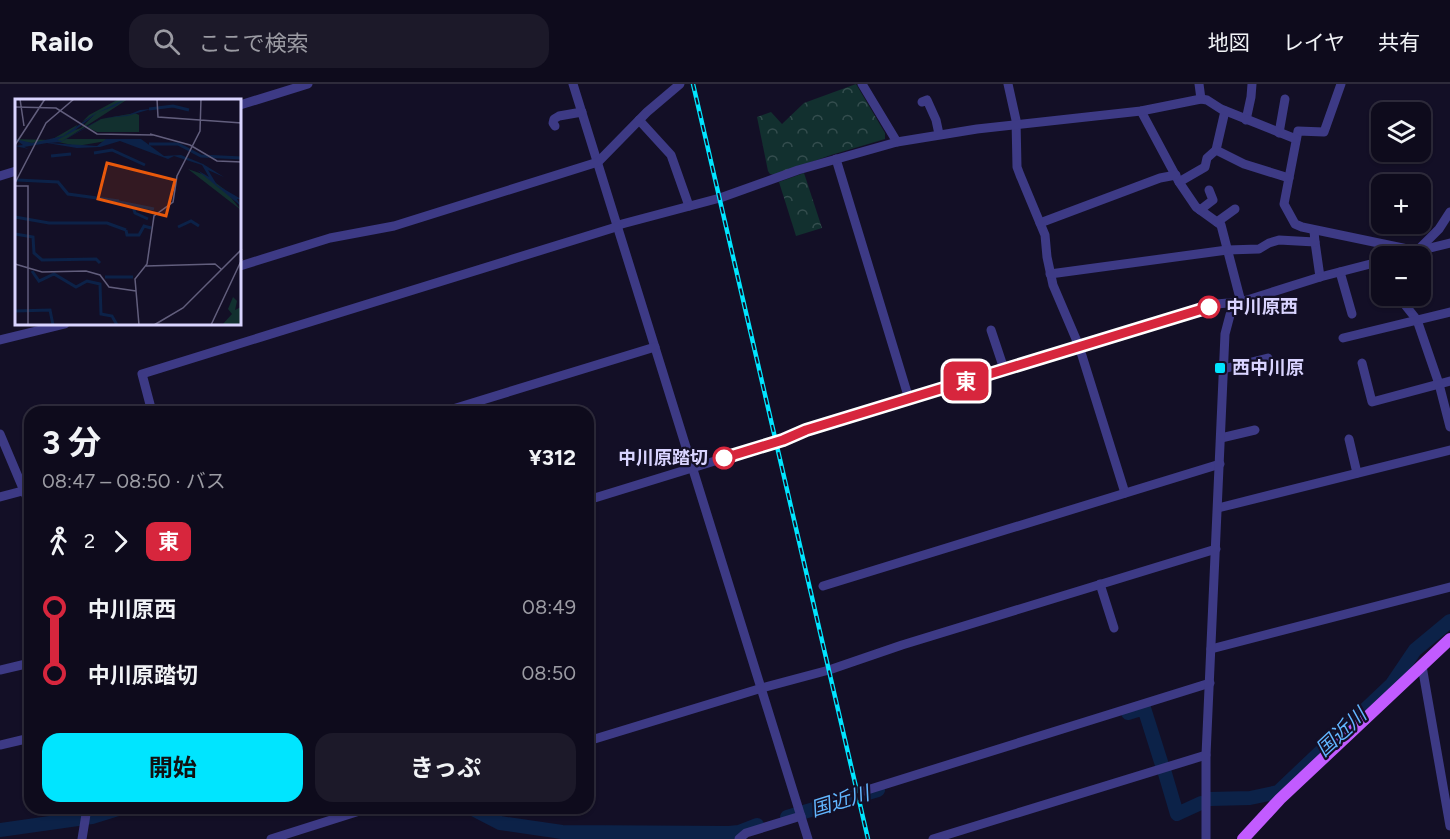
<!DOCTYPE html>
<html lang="ja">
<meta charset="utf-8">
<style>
:root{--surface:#0e0b1c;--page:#1c1929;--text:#f1f3f6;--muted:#9b9ba3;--line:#2e2b3b;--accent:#00e5ff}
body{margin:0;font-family:Figtree,"Noto Sans JP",sans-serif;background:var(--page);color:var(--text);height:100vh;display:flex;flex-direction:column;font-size:22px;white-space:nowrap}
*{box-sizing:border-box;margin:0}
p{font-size:20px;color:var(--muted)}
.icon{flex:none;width:33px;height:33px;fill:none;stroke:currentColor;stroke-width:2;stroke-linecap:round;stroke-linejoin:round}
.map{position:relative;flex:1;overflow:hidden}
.drawer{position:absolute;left:24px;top:322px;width:570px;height:408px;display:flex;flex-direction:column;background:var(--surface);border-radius:18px;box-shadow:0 2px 4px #0004,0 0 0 2px var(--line)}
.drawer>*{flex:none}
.badge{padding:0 12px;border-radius:9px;font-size:21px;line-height:39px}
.buttons{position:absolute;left:1371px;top:18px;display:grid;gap:12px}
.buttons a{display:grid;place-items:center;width:60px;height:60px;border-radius:12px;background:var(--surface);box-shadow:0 2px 4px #0004,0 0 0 2px var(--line);font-size:30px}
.map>.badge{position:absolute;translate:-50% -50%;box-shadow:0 0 0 3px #fff}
.legs{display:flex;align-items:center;gap:9px;height:66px;padding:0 18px;font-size:20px}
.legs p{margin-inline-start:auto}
.headline{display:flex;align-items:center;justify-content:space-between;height:102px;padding:0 18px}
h1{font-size:33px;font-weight:700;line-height:45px}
.button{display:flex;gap:12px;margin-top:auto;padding:12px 18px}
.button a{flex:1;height:69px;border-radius:18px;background:var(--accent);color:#111;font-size:24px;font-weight:700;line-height:69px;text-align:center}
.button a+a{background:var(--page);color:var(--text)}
ul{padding:0 18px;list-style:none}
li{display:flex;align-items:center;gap:21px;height:66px;font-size:22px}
li i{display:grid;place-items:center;width:9px;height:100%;margin:0 8px;background:currentColor}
li i::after{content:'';width:15px;height:15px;margin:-8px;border:4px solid;border-radius:50%;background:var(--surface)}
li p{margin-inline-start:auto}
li:first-child i{background:linear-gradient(#0000 50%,currentColor 0)}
li:last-child i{background:linear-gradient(currentColor 50%,#0000 0)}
header{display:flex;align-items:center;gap:36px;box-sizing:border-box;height:84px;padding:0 30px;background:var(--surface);border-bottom:2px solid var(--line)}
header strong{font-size:28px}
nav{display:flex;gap:33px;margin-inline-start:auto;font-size:21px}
.search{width:420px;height:54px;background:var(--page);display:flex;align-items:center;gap:15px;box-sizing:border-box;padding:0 21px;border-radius:18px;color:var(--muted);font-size:22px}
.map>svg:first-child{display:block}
.forest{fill:url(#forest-crowns)}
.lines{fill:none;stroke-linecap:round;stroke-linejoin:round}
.river{stroke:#0c2248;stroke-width:14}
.minor{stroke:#3d3a85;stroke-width:9}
.major{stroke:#c25bff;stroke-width:12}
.rail-casing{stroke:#00e5ff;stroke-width:4.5}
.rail{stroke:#130f26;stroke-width:2;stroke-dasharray:7;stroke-linecap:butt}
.line-1-casing{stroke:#fff;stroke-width:14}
.line-1{stroke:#d7263d;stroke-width:9}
.stop-1-dot{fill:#fff;stroke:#d7263d;stroke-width:3}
.poi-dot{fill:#00e5ff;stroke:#130f26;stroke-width:2}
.labels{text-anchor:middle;stroke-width:4.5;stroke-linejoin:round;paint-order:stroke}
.stop-label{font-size:18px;font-weight:bold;fill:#d9d4ff;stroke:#130f26;text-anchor:start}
.poi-label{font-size:18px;font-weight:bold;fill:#d9d4ff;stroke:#130f26;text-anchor:start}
.water-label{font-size:20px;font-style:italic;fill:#62b6ff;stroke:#130f26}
.inset-river{fill:none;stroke:#0c2248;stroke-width:3}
.inset-road{fill:none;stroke:#625e7d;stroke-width:1.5}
.view{fill:#e8590c;fill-opacity:0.15;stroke:#e8590c;stroke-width:3}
.inset-edge{fill:none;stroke:#d9d4ff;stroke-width:3}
</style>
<header>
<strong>Railo</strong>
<div class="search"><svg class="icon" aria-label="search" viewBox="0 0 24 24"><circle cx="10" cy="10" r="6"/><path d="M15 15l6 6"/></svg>ここで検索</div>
<nav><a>地図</a><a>レイヤ</a><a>共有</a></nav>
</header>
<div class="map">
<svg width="1450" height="755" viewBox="0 0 1450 755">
<defs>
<pattern id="forest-crowns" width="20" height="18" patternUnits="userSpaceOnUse" patternTransform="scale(1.5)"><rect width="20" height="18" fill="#12302f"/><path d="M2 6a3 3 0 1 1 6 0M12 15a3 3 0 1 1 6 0" fill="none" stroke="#344d4e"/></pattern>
</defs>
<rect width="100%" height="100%" fill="#130f26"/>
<g class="forest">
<path d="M856,0l29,49v6l-54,16 -56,20 -5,-1 -2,-3 -11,-54 14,-5 11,12 22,-21z"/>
<path d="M804,89l18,55 -26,8 -17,-54z"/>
</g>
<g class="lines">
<g class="river">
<path d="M1128,629l16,-5 18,57"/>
<path d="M1164,686l13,44 24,-11"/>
<path d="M1210,715l40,-1 28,-6 114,-108 23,-34 35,-29"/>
<path d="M471,724l29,15 62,9 167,1 10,-1 18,-7"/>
<path d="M787,733l91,-27"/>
<path d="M0,746l92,-13 29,-9"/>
</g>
<g class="minor">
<path d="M573,0l235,755"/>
<path d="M862,0l35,58"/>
<path d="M1008,0l8,36 1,47 3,8 25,60 2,22 6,28 26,61 46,147"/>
<path d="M1199,0l2,15"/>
<path d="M1341,0l-17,48 -26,-1 -14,73 11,20 7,3 115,24"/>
<path d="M922,18l5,-2 9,20 3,14"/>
<path d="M240,21l68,-21"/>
<path d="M1141,27l38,71 17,25 25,18 20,77"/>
<path d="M1225,27l-9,39 28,14 45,14"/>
<path d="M639,36l32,35 18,51"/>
<path d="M1246,36l5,-23 1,-13"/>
<path d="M555,42l-2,-3 1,-4 5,-3 23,-4"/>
<path d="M1279,49l6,-34"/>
<path d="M836,75l73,240"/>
<path d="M0,92l16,-5"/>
<path d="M1179,98l26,-15 2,-9 9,-8"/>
<path d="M1200,126l13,-10 -4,-10"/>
<path d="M1217,138l18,-13"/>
<path d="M1040,139l120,-45 16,-3"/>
<path d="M1315,158l5,35"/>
<path d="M1418,166l21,-21 11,-17"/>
<path d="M1397,172l53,-13"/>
<path d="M240,182l90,-28 64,-12 204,-64 49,-50 33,-28"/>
<path d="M1340,188l12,42"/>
<path d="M1050,190l177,-24 32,-1 10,-6 10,-3 36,2 -1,-11"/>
<path d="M1398,212l19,24 22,64 11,43"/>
<path d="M991,246l13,39"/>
<path d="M1343,254l107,-26"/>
<path d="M0,256l65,-16"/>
<path d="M1362,279l10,39 78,-21"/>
<path d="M1223,285l45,-11"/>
<path d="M152,328l-10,-38 471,-146 9,-4 98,-26 78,-28 99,-28 80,-13 164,-18 60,-12 6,1 14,9 75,30"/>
<path d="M443,328l212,-65"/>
<path d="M0,350l30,71"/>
<path d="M1221,354l34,-8"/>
<path d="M1349,355l8,34"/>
<path d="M0,413l30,-8"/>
<path d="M588,416l195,-60 23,-10 410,-126 25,-2 79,-25 62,-16"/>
<path d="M1218,424l232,-58"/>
<path d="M1100,500l14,44"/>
<path d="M823,502l397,-122"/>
<path d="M1211,565l239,-62"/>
<path d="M1422,582l28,160"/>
<path d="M0,586l30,-7"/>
<path d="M588,657l174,-53 67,-18 73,-25 314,-96"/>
<path d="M0,661l30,-7"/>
<path d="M864,707l346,-108"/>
<path d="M82,755l5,-31"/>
<path d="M271,755l98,-31"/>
<path d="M739,755l7,-6 55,-17"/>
<path d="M933,755l273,-84"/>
<path d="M1206,755v-84l19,-421 5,-19 11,-13"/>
</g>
<path class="major" d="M1243,755l37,-40 170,-160"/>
<defs>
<path id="rail" d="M693,0l175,755"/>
</defs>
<use href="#rail" class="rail-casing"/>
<use href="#rail" class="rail"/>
</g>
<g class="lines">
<defs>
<path id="line-1" d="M724,374l59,-18 23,-10 403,-123"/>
</defs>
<use href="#line-1" class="line-1-casing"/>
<use href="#line-1" class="line-1"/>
</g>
<g class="stop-1-dot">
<circle cx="1209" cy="223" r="10"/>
<circle cx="724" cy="374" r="10"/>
</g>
<rect class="poi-dot" x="1214" y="278" width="12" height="12" rx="3"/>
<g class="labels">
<g class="stop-label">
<text x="1226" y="229">中川原西</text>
<text x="708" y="380" text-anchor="end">中川原踏切</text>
</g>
<g class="poi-label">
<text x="1232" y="290">西中川原</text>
</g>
<g class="water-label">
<text transform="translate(1341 648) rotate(-43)" y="7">国近川</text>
<text transform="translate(840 717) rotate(-17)" y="7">国近川</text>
</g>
</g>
<g transform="translate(15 15)">
<rect width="226" height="226" fill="#130f26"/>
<path d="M104,0h9l-62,40h52l-41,7 -24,-5 3,-2 -9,2 -15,2 -12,-2 -5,-2 36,1 26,-15 -2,5 6,-2 13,-13 -12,7 7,-7zM173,70l17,6 19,14 17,21z" fill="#12302f"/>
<path d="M218,198l4,4 -2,9 6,-3v18h-19l10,-11 -4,-5z" fill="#12302f"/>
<path d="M120,14l4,2v17h-42l-10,-5 14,-8z" fill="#12302f"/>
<path d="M110,0l-10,7 -18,7 -23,18 -17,9 5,1 26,-15 15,-8 25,-3 12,-5 11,-1 -24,7 -24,2 -42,24 -12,1 48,3 9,-7h35l23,17 17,-1 22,9 21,13 -16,-7 9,15 24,14h-4l4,7 -44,-36 12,7 -7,-12 -28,-9 -6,3 -48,-18 -20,6 -23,1 -30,-5 -23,4 5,2 -14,-3 8,-1 -8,-6 17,4 31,-7 30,-21z" fill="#0c2248"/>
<path class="inset-river" d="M134,10l24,-3 16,4M134,45h29l23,12 41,2M79,54l18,-3 33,15M36,57l20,-2M2,81l41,2 10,12 51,7M104,103l35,7M118,108l2,6 13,6M0,118l34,6h58l19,7M163,128l13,-6 8,5M111,131l1,5h12l5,-9 7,2M0,135l18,3 1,16 8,7 54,-1 4,4M17,172l7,10 15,-7 22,13 11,-6 13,3 1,30 11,2 5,9M90,178h28M0,212l35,-1 3,15"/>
<path class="inset-road" d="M5,0l4,27M142,0l1,18 84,6M0,8l41,1 41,26 56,1M135,35l40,11 27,16 25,1M0,46l30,-46M0,84l31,-60 28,-24M0,87h13v139M0,165l27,8 44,-1 14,4 9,12 27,4M131,167l69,-2 6,5M124,226l-4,-46 12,-15 7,-48 19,-14 4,-26 23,-45 1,-32M139,226l29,-17 59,-59M196,226l31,-66"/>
<path class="view" d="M92,64l68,17 -9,36 -68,-17z"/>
<rect width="226" height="226" class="inset-edge"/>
</g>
</svg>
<div class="buttons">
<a><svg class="icon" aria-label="layers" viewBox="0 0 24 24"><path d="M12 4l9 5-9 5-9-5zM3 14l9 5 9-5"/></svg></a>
<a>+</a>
<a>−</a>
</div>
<b class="badge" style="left:966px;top:297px;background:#d7263d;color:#fff">東</b>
<section class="drawer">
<div class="headline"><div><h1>3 分</h1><p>08:47 – 08:50 · バス</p></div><b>¥312</b></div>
<div class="legs"><svg class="icon" aria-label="walk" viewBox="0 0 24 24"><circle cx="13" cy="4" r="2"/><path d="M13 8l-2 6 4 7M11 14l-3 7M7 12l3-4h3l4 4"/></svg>2<svg class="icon" aria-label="forward" viewBox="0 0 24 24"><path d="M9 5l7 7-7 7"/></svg><b class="badge" style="background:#d7263d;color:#fff">東</b></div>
<ul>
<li><i style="color:#d7263d"></i><b>中川原西</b><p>08:49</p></li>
<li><i style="color:#d7263d"></i><b>中川原踏切</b><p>08:50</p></li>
</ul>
<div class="button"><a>開始</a><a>きっぷ</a></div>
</section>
</div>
